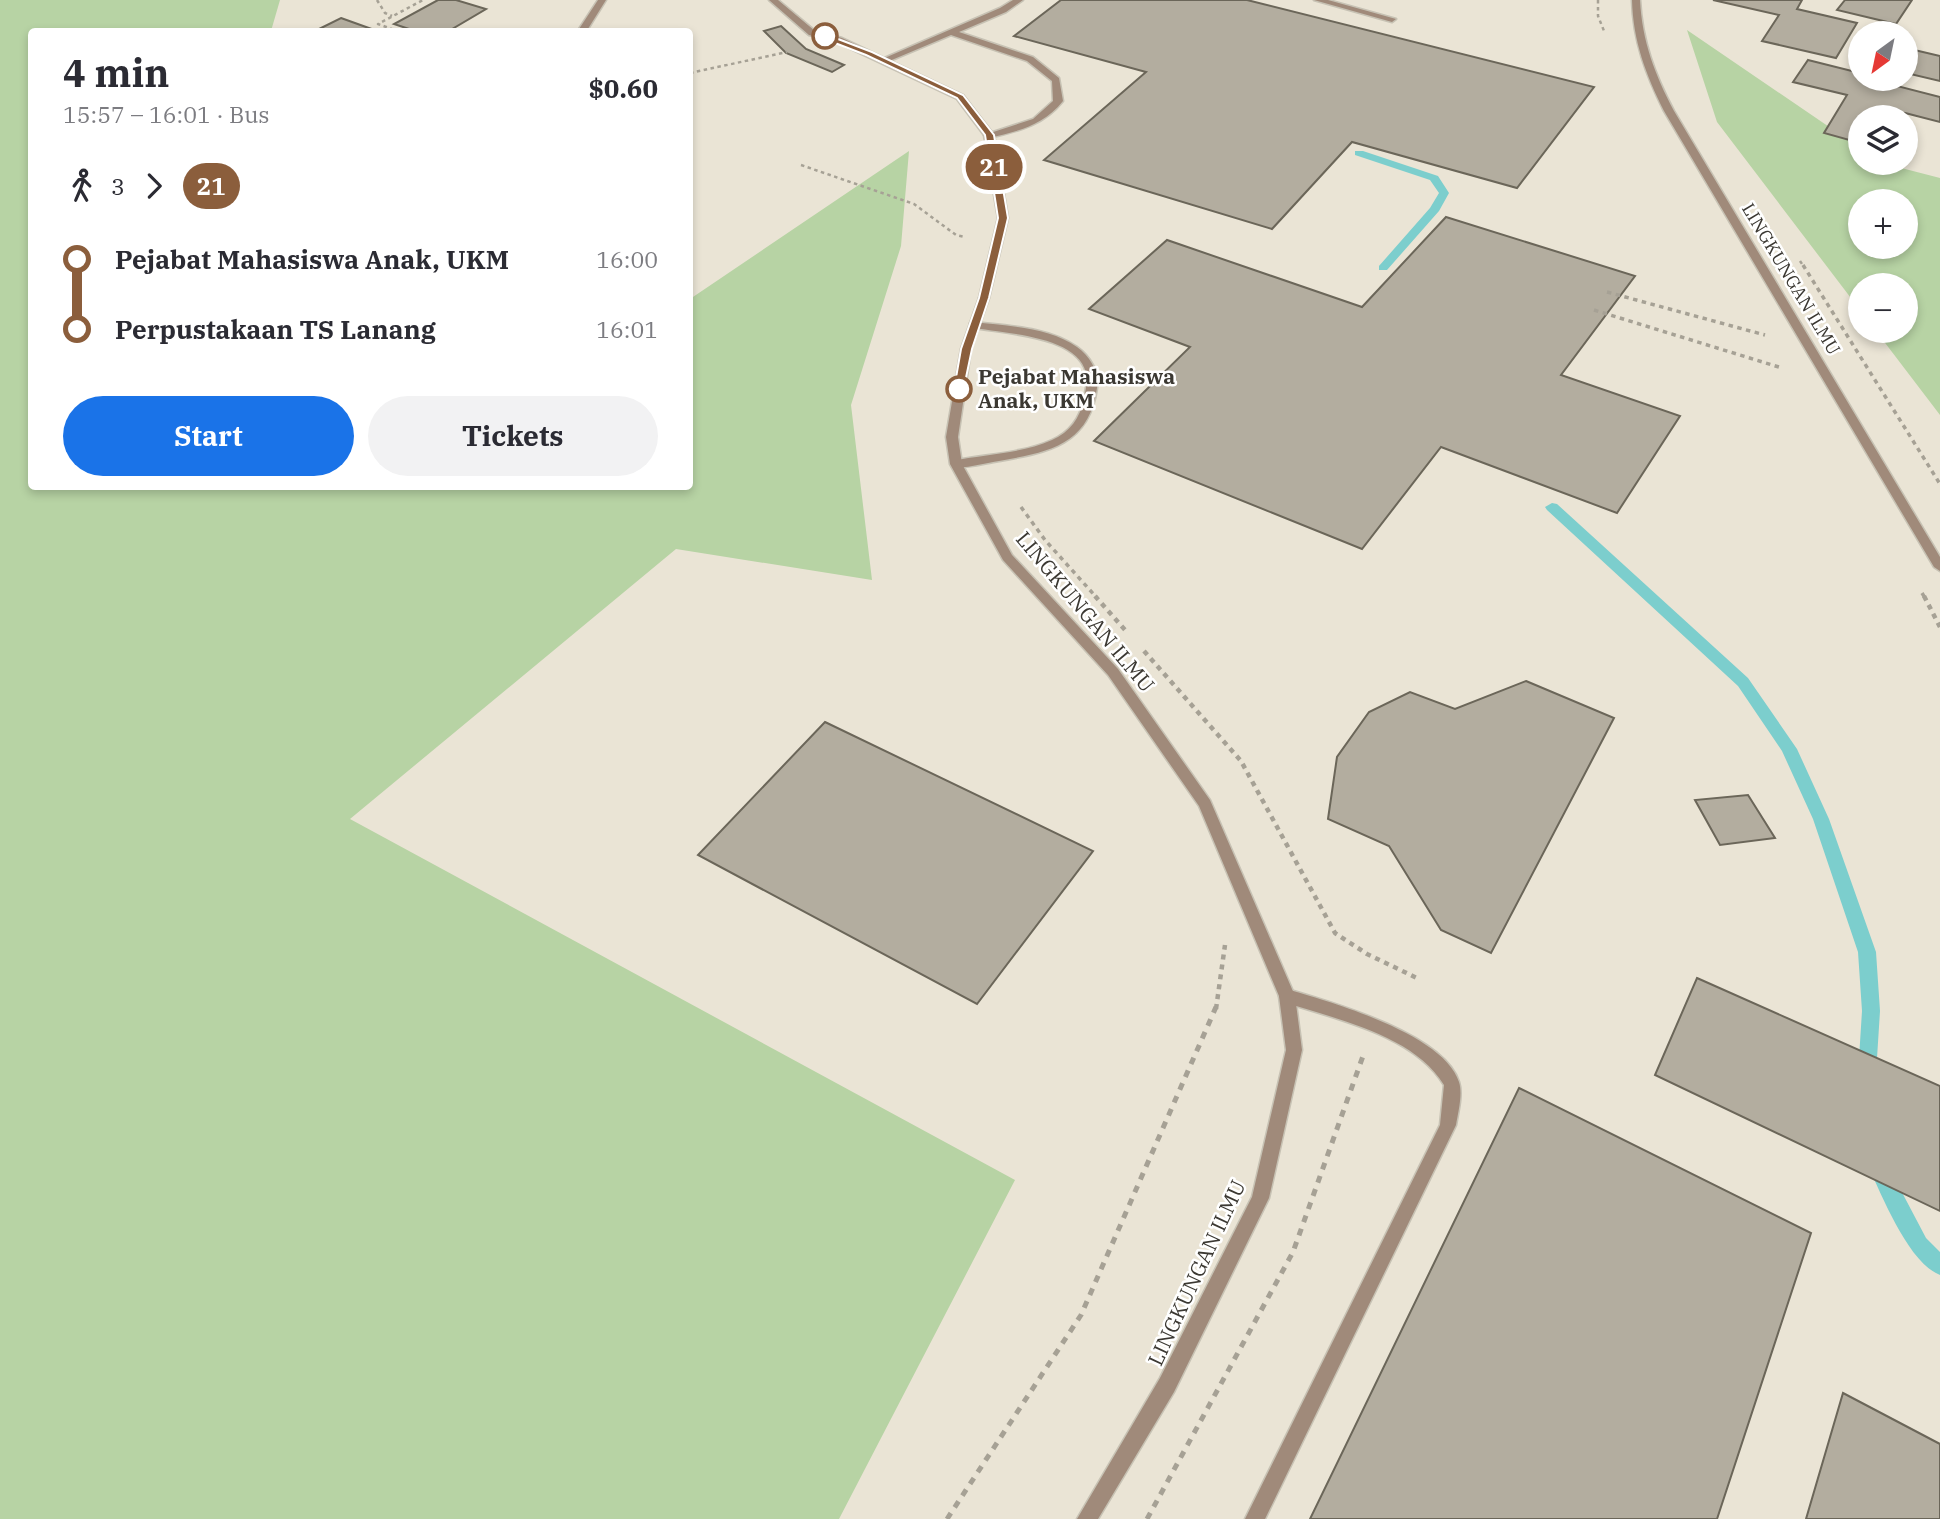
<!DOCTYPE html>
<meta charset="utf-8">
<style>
:root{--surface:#fff;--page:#f2f2f3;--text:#2b2b33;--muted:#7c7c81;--accent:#1a73e8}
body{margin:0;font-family:"IBM Plex Serif",serif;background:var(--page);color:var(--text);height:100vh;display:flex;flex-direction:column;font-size:26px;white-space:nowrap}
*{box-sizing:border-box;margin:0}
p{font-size:23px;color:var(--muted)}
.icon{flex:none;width:38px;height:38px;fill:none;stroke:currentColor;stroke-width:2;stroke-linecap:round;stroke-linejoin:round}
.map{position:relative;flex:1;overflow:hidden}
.side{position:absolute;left:28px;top:28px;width:665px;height:462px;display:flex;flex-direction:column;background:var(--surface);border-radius:7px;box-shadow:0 4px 10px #0003}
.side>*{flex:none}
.badge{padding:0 14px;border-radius:23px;font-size:24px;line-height:46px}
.needle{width:46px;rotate:213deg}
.fabs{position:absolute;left:1848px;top:21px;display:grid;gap:14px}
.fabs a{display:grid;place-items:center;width:70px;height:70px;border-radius:50%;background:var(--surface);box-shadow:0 4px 10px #0003;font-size:35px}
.map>.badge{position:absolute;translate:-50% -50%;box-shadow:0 0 0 4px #fff}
.legs{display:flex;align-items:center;gap:10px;height:77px;padding:0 35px;font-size:23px}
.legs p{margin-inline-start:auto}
.head{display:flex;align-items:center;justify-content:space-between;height:119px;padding:0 35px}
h1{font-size:38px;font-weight:700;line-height:52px}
.button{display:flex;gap:14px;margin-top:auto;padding:14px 35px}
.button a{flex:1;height:80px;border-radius:42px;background:var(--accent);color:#fff;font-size:28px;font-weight:700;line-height:80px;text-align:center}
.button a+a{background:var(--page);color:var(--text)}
ul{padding:0 35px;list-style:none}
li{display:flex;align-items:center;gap:24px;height:70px;font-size:26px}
li i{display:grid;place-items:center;width:10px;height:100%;margin:0 9px;background:currentColor}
li i::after{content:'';width:18px;height:18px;margin:-9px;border:5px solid;border-radius:50%;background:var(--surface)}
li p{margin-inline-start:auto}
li:first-child i{background:linear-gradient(#0000 50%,currentColor 0)}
li:last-child i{background:linear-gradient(currentColor 50%,#0000 0)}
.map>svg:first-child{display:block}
.green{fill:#b7d3a4;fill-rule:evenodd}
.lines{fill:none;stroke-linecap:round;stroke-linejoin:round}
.stream{fill:#7ccecd;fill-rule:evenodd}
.building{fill:#b3ad9f;stroke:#6b6659;stroke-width:2}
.lane-casing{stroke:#c7c2b4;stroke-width:3}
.street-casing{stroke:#c7c2b4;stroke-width:3}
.path-far3{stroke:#a6a195;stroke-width:2.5;stroke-dasharray:3.5 3.5;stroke-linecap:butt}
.path-far2{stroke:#a6a195;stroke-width:3.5;stroke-dasharray:4.5 4.5;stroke-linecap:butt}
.path-far1{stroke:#a6a195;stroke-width:4.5;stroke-dasharray:5 5;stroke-linecap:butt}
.path{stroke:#a6a195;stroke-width:5;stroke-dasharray:7 7;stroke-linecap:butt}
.lane{fill:#a08a7a;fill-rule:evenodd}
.street{fill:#a08a7a;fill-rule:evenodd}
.line-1{fill:#8b5e3c;stroke:#fff;stroke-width:2}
.stop-1-dot{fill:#fff;stroke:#8b5e3c;stroke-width:3.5}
.labels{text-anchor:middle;stroke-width:5;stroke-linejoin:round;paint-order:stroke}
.far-street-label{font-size:18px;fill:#3b3832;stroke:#fff}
.stop-label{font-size:21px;font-weight:bold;fill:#3b3832;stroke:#fff;text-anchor:start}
.street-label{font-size:21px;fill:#3b3832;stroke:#fff}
</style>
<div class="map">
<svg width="1940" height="1519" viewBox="0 0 1940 1519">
<rect width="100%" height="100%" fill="#eae4d5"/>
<g class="green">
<path d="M0,0h280l-9,31 -239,1v454h658v-187l219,-148 -8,95 -50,159 21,175 -196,-31 -326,270 665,361 -176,339h-839z"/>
<path d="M1687,30l173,118v15h22l58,15v237l-64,-84h30v-46h-46v25l-143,-188zM1860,201h46v46h-46z"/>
</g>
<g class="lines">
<g class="stream">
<path d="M1355,151h8l75,25 11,17 -10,18 -52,59h-8v-4l51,-58 9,-15 -9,-13 -75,-25z"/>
<path d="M1552,503l5,1 191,174 49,71 32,70 47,133 4,59 -4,63 -2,6 -7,2 -7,-2 -2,-6 4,-63 -4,-59 -45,-133 -31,-68 -44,-65 -191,-176 -2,-3z"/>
<path d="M1879,1159l7,3 40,76 14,14v23c-31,-12 -57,-77 -71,-107l3,-6z"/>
</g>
</g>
<g class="building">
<path d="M438,0h18l30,9 -39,23h-29l-24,-8z"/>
<path d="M1061,0h186l347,87 -77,101 -165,-46 -80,87 -228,-69 102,-88 -132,-36z"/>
<path d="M1713,0h89l-5,9 60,14 -21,35 -74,-17 17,-26z"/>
<path d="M1845,0h67l-16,24 -59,-14z"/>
<path d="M341,18l39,14h-67z"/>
<path d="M781,26l25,23 38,16 -12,7 -46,-19 -22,-22z"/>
<path d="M1906,48l34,8v25l-34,-8z"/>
<path d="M1808,60l52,13v6h23l8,2 -2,3 51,13v25l-35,-9 -2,4h-43v26l-36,-10 23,-38 -54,-13z"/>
<path d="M1446,217l189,59 -74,99 119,41 -63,97 -176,-66 -79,102 -268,-108 96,-94 -101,-38 78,-69 195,67z"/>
<path d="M1526,681l88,37 -123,235 -50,-23 -52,-84 -61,-27 9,-62 32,-45 41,-20 45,17z"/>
<path d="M825,722l268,129 -116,153 -279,-149z"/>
<path d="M1748,795l27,43 -55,7 -25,-45z"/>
<path d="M1697,978l243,108v125l-285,-136z"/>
<path d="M1519,1088l292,145 -94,286h-407z"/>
<path d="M1843,1393l97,51v75h-134z"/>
</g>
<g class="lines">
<defs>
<g id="lane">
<path d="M1013,0h10l-17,12 -47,20 74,25 26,21 4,23c-20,25 -45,30 -74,37l-5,-3 49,-16 20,-18 -1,-20 -25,-20 -76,-26 -64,27 -7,-2 120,-52z"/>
<path d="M1314,0h14l68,19 -4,3z"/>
<path d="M974,322c34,4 75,5 103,25 14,10 22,25 20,41 -8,57 -48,64 -98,73 -14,2 -33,8 -47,6v-6c33,-7 69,-7 100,-21 18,-8 28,-22 32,-41 1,-7 3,-14 3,-21 -4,-44 -86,-44 -117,-51v-4z"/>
<path d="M1287,989c44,13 157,45 172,93 4,12 -1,31 -3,43l-191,394h-20l195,-394 4,-40c-31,-51 -110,-66 -163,-84l-2,-5 2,-5z"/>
</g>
<g id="street">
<path d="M598,0h8l-20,32h-9z"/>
<path d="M769,0h9l37,31 27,7 121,57 31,40 14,83 -19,80 -18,51 -13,88 4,27 50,91 106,114 92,131 85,196 7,54 -33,148 -95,194 -76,127h-21l83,-141 92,-181 34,-147 -7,-54 -80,-190 -91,-131 -105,-115 -53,-96 -4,-27 15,-88 18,-51 19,-80 -14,-83 -27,-36 -121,-57 -27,-7z"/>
<path d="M1632,0h8c2,41 15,75 34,111l266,446v14l-6,-4 -270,-456c-18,-36 -31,-70 -32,-111z"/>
</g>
</defs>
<use href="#lane" class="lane-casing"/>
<use href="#street" class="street-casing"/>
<g class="path-far3">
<path d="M377,0l8,13 7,3"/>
<path d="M1598,0v16l6,15"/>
<path d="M400,32l-22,-8 45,-24"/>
<path d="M690,73l97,-21"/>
<path d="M801,165l113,39 42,31 9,2"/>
<path d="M1800,261l4,6"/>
</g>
<g class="path-far2">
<path d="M1803,265l137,219"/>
<path d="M1607,292l158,43"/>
<path d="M1594,310l188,58"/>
<path d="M1021,507l24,33 52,58"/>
<path d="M1922,593l3,5"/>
</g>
<g class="path-far1">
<path d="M1095,596l31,35"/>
<path d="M1924,596l16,31"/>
<path d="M1144,651l97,110 94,172 32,21 52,25"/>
<path d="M1216,1009l9,-64"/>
</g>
<g class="path">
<path d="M947,1519l134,-204 135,-308"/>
<path d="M1147,1519l146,-267 70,-196"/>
</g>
<use href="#lane" class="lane"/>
<use href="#street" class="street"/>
</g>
<path class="line-1" d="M825,34l47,18 91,43 31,40 14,83 -19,80 -17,51 -9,43 -9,-3 7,-40 18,-51 19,-80 -13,-83 -28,-37 -91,-43 -44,-17z"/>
<g class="stop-1-dot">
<circle cx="825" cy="36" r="12"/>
<circle cx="959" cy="389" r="12"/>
</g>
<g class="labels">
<g class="far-street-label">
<text transform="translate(1791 279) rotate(59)" y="6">LINGKUNGAN ILMU</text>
</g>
<g class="stop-label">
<text x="978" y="384">Pejabat Mahasiswa<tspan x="978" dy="24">Anak, UKM</tspan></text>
</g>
<g class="street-label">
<text transform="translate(1085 612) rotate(50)" y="7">LINGKUNGAN ILMU</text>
<text transform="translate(1197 1273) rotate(-65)" y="7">LINGKUNGAN ILMU</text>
</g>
</g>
</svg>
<div class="fabs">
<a><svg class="needle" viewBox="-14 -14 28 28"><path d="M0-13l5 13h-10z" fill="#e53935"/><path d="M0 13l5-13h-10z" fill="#7c7c81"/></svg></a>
<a><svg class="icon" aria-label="layers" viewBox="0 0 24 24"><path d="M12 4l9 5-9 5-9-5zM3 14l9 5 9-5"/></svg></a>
<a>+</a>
<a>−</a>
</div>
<b class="badge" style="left:994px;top:167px;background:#8b5e3c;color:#fff">21</b>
<section class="side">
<div class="head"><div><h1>4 min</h1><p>15:57 – 16:01 · Bus</p></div><b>$0.60</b></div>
<div class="legs"><svg class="icon" aria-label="walk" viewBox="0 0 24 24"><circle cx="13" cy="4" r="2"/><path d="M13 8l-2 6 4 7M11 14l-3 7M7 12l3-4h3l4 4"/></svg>3<svg class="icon" aria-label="forward" viewBox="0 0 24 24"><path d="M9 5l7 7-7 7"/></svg><b class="badge" style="background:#8b5e3c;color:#fff">21</b></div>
<ul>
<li><i style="color:#8b5e3c"></i><b>Pejabat Mahasiswa Anak, UKM</b><p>16:00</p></li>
<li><i style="color:#8b5e3c"></i><b>Perpustakaan TS Lanang</b><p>16:01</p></li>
</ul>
<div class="button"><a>Start</a><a>Tickets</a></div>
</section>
</div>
